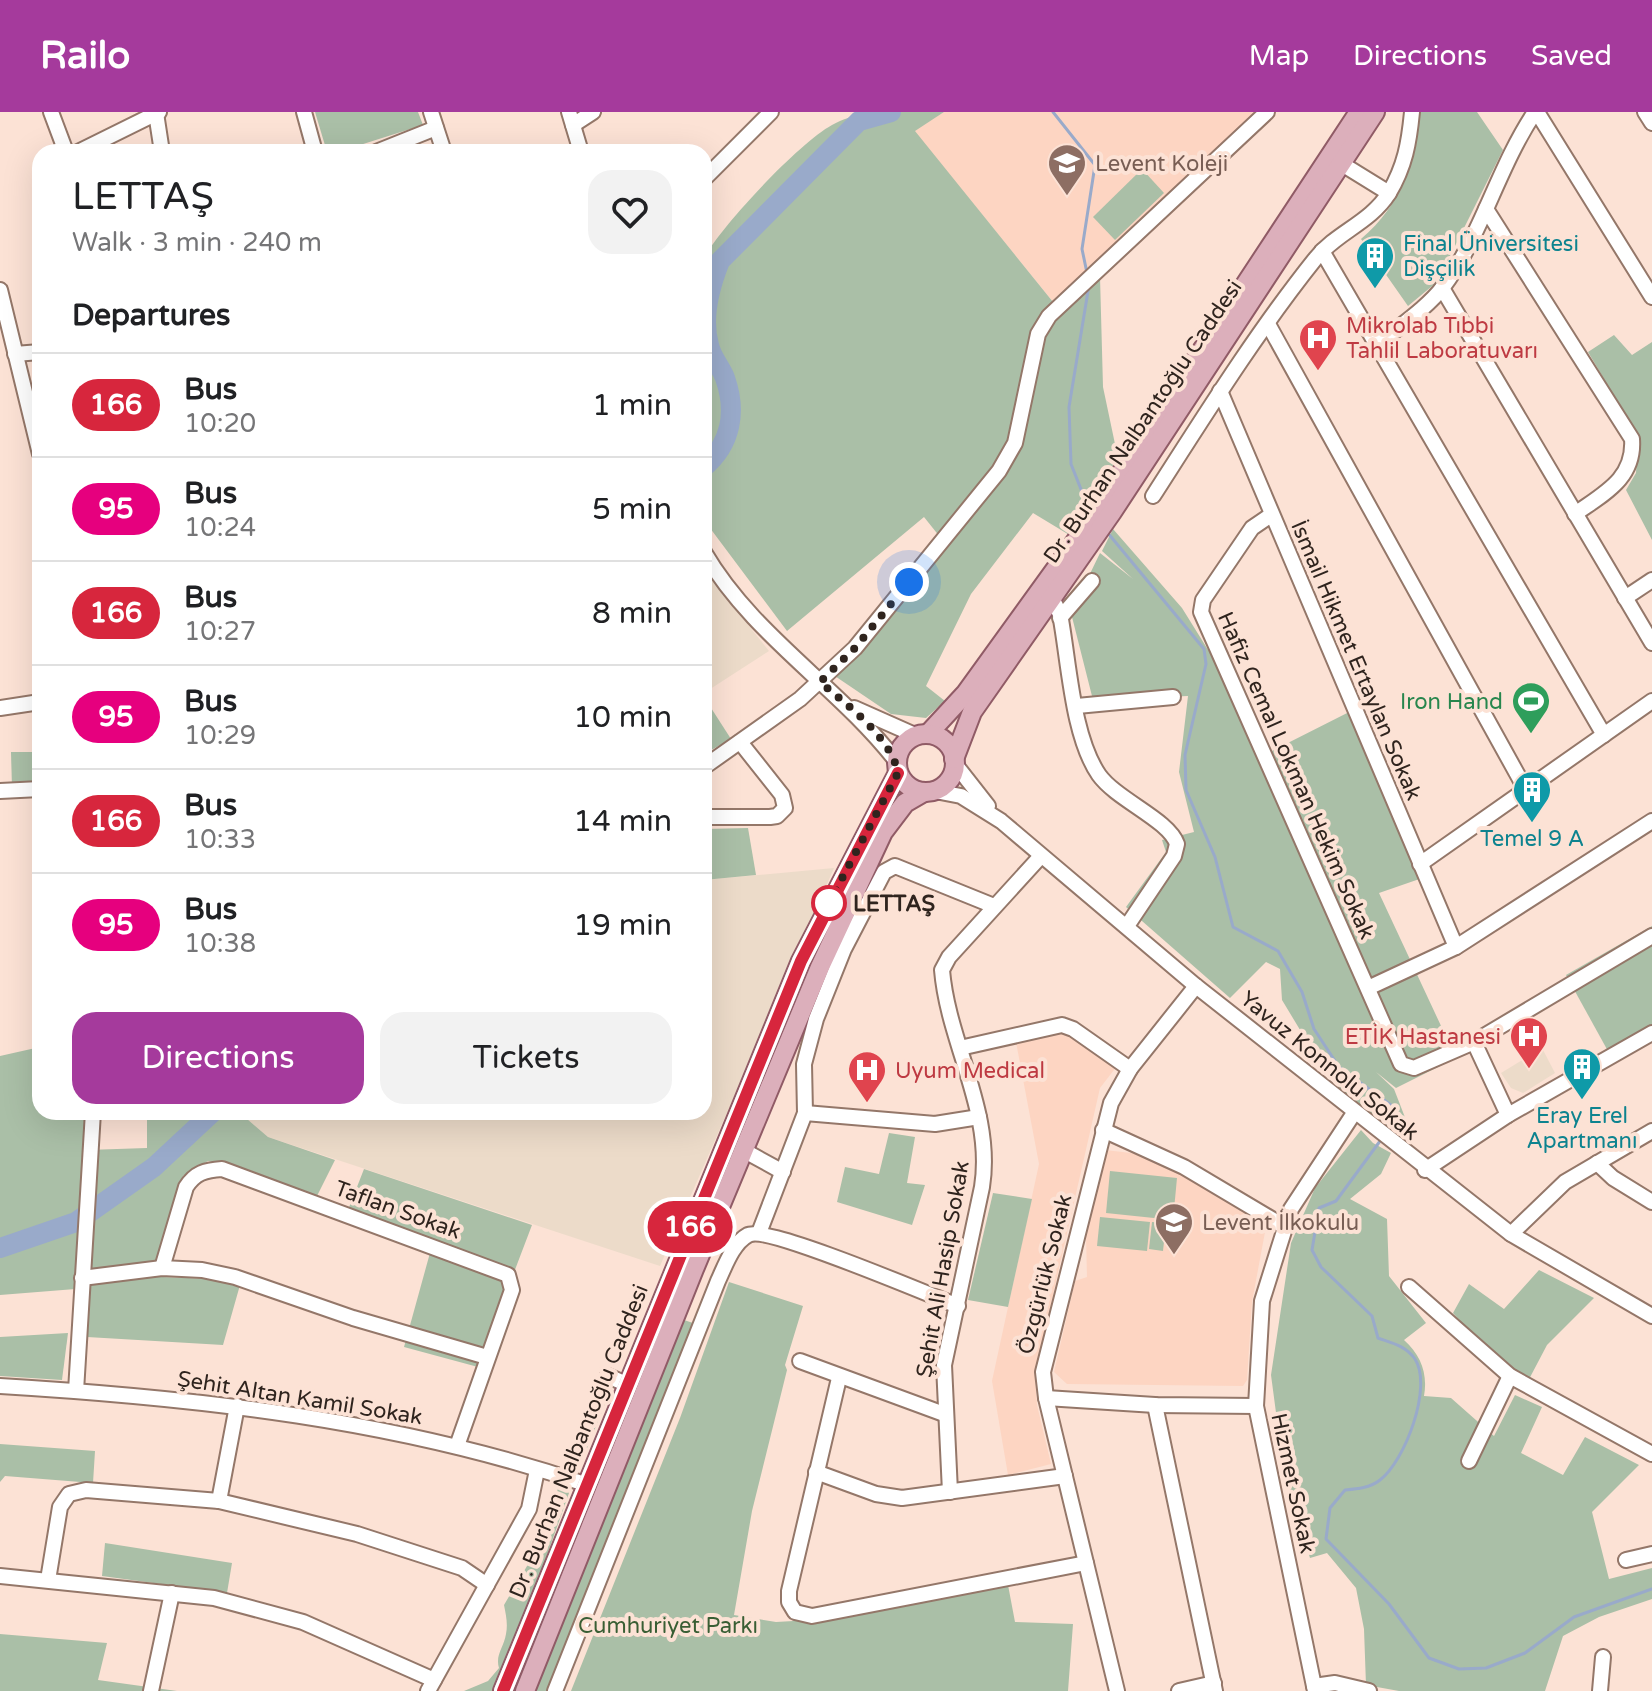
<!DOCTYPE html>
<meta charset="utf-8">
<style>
:root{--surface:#fff;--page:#f2f2f2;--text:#202124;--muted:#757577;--line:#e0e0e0;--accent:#a53a9c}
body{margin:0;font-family:"Varela Round",sans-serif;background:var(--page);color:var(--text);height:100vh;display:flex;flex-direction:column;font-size:30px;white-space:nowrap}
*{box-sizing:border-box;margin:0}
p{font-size:26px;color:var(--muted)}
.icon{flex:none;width:44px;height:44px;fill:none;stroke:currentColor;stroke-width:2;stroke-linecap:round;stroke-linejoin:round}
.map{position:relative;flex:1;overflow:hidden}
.sheet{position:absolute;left:32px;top:32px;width:680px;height:976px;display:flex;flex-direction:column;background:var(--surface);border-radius:24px;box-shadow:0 8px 32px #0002}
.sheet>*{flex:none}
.badge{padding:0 16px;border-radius:26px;font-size:28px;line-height:52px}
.you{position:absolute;width:40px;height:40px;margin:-20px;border:6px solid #fff;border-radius:50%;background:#1a73e8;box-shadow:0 0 0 12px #1a73e833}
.map>.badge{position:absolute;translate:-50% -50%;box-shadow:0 0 0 4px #fff}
h2{padding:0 40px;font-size:30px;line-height:72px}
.round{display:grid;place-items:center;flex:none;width:84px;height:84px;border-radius:24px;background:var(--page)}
.headline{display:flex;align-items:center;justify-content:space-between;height:136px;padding:0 40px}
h1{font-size:38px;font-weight:600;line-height:60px}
.action{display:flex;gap:16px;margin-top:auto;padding:16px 40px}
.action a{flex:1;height:92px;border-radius:24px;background:var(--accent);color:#fff;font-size:32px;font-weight:600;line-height:92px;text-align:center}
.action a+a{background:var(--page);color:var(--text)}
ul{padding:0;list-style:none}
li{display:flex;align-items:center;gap:24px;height:104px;padding:0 40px;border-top:2px solid var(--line)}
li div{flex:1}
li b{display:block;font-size:30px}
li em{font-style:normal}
li .badge{min-width:88px;font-weight:700;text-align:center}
header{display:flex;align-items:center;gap:48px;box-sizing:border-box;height:112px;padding:0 40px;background:var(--accent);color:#fff}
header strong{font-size:38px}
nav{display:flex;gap:44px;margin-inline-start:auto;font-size:28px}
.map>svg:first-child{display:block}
.built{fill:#fdd5c2}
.medical{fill:#ecdbc9}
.green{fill:#aabfa7}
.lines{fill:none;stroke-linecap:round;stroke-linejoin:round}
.stream{stroke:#99aaca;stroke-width:3}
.river{stroke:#99aaca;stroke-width:20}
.minor-casing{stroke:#947769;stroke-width:18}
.major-casing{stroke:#905b66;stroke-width:22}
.minor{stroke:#fff;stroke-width:14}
.major{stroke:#dcafbb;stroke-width:18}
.line-casing{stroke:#fff;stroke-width:18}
.line{stroke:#d7263d;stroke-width:12}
.walk{stroke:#2f241e;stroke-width:8;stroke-dasharray:0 14.4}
.stop-dot{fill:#fff;stroke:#d7263d;stroke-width:4}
.labels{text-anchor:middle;stroke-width:8;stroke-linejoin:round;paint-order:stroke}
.education-label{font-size:22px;fill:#785e54;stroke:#fce2d5;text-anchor:start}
.culture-label{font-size:22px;fill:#0d838f;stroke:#fce2d5}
.health-label{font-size:22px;fill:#be3a42;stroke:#fce2d5;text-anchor:start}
.street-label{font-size:22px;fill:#2f241e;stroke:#fce2d5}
.leisure-label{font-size:22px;fill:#27864d;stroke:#fce2d5;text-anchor:end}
.stop-label{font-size:22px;font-weight:bold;fill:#2f241e;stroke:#fce2d5;text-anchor:start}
.park-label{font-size:22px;fill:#395e34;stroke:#fce2d5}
</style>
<header>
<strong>Railo</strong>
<nav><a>Map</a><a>Directions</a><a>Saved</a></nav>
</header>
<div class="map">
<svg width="1652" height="1579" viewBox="0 0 1652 1579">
<rect width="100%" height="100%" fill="#fce2d5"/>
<g class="built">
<path d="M944,0h311l-201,191 -140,-172z"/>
<path d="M1058,915l59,39 -17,22 -65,286 2,31 14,59 -43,11 -16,-94 47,-217 -23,-122z"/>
<path d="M1105,1038l35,4 32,11 84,50 9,17 -13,70 -5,78 -4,6 -176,-2 -13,-12 21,-91 12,-4 -1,-42z"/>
</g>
<g class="medical">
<path d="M704,458l65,81 -65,42z"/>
<path d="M834,756l-174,398 -392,-129 -29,-25h465v-232z"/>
<path d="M1542,936l13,25 -32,20 -12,-5 -10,-15z"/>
</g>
<g class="green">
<path d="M315,0h103l5,13 -85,27h-11z"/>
<path d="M867,0h77l-29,19 138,171 47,-25 3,110 16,76 -48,73 -38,-23 -62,81 -45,92 19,15 -19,17 -35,-4 -65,-44 114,-133 -16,-20 -137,114 -83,-111v-262c18,-33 95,-115 128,-133 10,-6 23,-9 35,-13z"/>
<path d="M1419,0h58l26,38 -66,132 -29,24 -47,-67c42,-36 51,-73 58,-127z"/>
<path d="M1142,57l22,24 -49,47 -22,-23z"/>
<path d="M1614,223l18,20 20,-13v198l-26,-50 10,-17 2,-37 -50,-84z"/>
<path d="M1113,417l69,79 28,45 48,105 101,-51 72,168 -52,18 77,165 -60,30 -20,-16 18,17 12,31 -8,15 -57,-45 -24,-32 -35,-58 -2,-31 -14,-7 -36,36 -104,-91 40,-55 -4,-12 32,-8 -15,-60 9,-76 -95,4 -22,-87 29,-60 33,26 -31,-28z"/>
<path d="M704,585l27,42 -27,15z"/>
<path d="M11,640h29v33l-28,2z"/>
<path d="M748,716l8,47 -52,5v-51z"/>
<path d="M1652,814v114l-38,22 -48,-87z"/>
<path d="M40,935v65h49l-2,38 60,-2v-36h92l29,25 67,23 -19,38 -67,-28 -41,-9 -25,15 -20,101 50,2 27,6 -17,60 -136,-8 1,-49 -88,7v-239z"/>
<path d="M1361,1018l12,13 18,10 -10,21 -31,25 37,20 2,57 37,47 -22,17c17,15 24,34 20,56l27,2 43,38 21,-41 27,12 -21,46 42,22 22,-38 54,28 -47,47 17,67 43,-11v31l-53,18 -36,19 -18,55h-146l-33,-6 -2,-56 -8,-41 -29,-35 -17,5 -26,-85 -13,-98 20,-132 24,-55z"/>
<path d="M889,1021l26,4 -8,46 18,2 -13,40 -75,-23 8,-35 34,7z"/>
<path d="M364,1057l168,56 -54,142 -74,-20 29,-105 -85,-32z"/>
<path d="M1110,1059l67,7 -4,42 -67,-7z"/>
<path d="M993,1081l39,6 -24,108 -40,-7z"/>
<path d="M1100,1105l50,5 -3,29 -50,-5z"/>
<path d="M1152,1110l14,1 -3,28 -14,-2z"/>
<path d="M1539,1158l55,28 -47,47 -20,38 -43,-35 -31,-35 16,-29 35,25z"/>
<path d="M729,1170l74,24 -18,59 2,5 -35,141 -18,104 42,7 53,-3 179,-34 7,37 58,2 -5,67h-497l109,-273z"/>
<path d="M681,1207l12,4 -144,368h-16z"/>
<path d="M68,1221l-6,47 -62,-4v-39z"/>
<path d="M607,1274l4,3 -30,74 -12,2z"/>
<path d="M0,1332l95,7 -2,32 -88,-7 -5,6z"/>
<path d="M559,1367l10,14 -70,198h-35l24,-10 11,-13c-4,-13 5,-21 7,-34 2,-10 0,-19 -2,-29l49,-83z"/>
<path d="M105,1431l127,20 -5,30 -125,-17z"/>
<path d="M0,1522l107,9 -9,37 79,11h-177z"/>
</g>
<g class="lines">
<g class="stream">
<path d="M1053,0l42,53 -13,84 5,24"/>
<path d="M1088,395l-17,-43 -2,-57 20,-122"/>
<path d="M1107,420l97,117 2,15 -21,91 1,35 29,67 18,70 45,24 24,41 12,37 25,38 56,41 -9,22"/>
<path d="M1383,1025l-47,64 -17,7 -7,42 9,17 51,49 6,22c14,5 28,8 37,21 18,28 -10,102 -35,121 -10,8 -23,9 -35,10l-15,18 -4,31 63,65 40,54 30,11 27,-1 39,-15 49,-36 78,-28"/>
</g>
<g class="river">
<path d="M704,355c27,-23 33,-55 21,-89 -4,-11 -14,-21 -16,-33 -8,-28 1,-59 11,-84l139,-140 32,-9"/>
<path d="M0,1136l76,-26 78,-55 59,-55"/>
</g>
<defs>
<g id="minor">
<path d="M51,0l15,40"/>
<path d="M304,0l11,40"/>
<path d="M431,0l13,40"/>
<path d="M569,0l12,40"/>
<path d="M1537,0l115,185"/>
<path d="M1645,0l7,11"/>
<path d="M156,1l6,39"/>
<path d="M573,13l20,-13"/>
<path d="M78,40l81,-40"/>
<path d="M376,40l60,-24"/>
<path d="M1342,52l47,29"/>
<path d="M704,67l67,-67"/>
<path d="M1486,97l146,230c3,40 -29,55 -57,75"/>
<path d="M1322,139l282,484"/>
<path d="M1442,176l210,355"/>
<path d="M0,178l40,164"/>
<path d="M1268,212l258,466"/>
<path d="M1377,233c21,-18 49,-36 66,-58 38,-50 55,-120 92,-175"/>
<path d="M15,242l25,-2"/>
<path d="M1220,279l236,556"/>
<path d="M1153,384c52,-81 103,-163 163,-238 21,-26 54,-35 73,-65 16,-27 20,-50 23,-81"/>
<path d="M1271,403l-19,13 -49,72 -2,12 200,452 13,4 60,-26 178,-106"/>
<path d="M704,440c49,84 134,134 193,210"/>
<path d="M1052,486l8,16c9,47 12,122 39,161 18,25 70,45 78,69l-3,12 -47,70"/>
<path d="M1625,486l27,-18"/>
<path d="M1060,506l32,-37"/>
<path d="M1077,594l96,-9"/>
<path d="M0,596l40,-6"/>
<path d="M854,596l63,28"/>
<path d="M955,652l33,42"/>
<path d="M704,655l96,-68 55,-51 144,-177 16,-28 23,-109 11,-18 218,-204"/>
<path d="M0,679l40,-2"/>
<path d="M935,679l26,5 40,25 195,165 315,248 141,82"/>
<path d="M704,705h66l7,-1 8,-8 -3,-13 -42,-53"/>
<path d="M1420,752l232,-163"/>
<path d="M1368,876l88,-41 196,-126"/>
<path d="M1474,930l34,73"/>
<path d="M960,936l102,-23 11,4 57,40"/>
<path d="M805,1001l130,11 44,-7"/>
<path d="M1103,1018l81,37 101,60"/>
<path d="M743,1038l40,22"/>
<path d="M1597,1051l16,15 39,24"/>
<path d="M1425,1058l83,-55 144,-82"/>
<path d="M759,1121l46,-120 -1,-49 12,-45 28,-70 40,-77 11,-6 99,40"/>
<path d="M1511,1122l54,-52 87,-51"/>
<path d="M162,1156l24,-81c9,-14 19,-17 36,-18l286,106 4,15 -55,156"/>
<path d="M82,1166l80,-10 40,2 33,7 118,41 134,39"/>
<path d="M1409,1175l101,89 142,78"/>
<path d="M800,1249l144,53"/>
<path d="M608,1264l18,8"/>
<path d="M839,1266l-50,213v11l6,10 17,4 274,-53"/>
<path d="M0,1274c199,12 398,34 588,99"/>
<path d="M76,1279l17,-279"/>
<path d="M1046,1286l109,7 101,1"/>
<path d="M1155,1293l60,286"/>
<path d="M1469,1349l41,-85"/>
<path d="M816,1360l60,22 26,4 163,-22"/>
<path d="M950,1380l-6,-127 38,-178c12,-75 -34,-144 -40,-217l7,-13 92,-101"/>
<path d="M219,1389l18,-95"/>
<path d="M1626,1448l26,-6"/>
<path d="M0,1464l214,22 89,24 131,58"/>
<path d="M48,1468l12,-73 9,-13 17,-4 133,11 138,33 105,34 25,17"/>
<path d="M1314,1574l21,-3 34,8"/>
<path d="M151,1579l21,-98"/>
<path d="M428,1579l101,-182 8,-39"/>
<path d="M555,1579l163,-410c7,-15 15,-38 30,-46 18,-10 182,60 210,71"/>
<path d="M1117,1579l-71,-293 -3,-26 68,-269 19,-34 66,-83"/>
<path d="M1179,1579l35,-8"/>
<path d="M1315,1579l-59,-285 6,-105 29,-92 63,-96"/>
<path d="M1600,1579l3,-34"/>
</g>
<g id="major">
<path d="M928,622l38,-41 115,-159 278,-422"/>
<circle cx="926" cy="651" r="29"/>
<path d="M954,647l18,-47 140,-200 263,-400"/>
<path d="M503,1579l298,-730 97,-188"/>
<path d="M525,1579l169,-422 126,-302 63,-135 22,-29 19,-11"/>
</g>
</defs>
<use href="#minor" class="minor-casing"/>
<use href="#major" class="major-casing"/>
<use href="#minor" class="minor"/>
<use href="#major" class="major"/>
</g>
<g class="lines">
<defs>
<path id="line" d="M503,1579l298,-730 97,-188"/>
</defs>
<use href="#line" class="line-casing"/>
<use href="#line" class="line"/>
<path class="walk" d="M829,791l69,-130c-7,-36 -51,-68 -78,-91l35,-34 54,-66"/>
</g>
<defs>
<symbol id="university-pin" viewBox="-11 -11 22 30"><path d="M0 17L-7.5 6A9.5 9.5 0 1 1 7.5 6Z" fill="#8d6e63" stroke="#fce2d5"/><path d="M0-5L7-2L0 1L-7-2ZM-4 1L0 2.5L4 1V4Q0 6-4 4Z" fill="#fff"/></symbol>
<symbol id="building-pin" viewBox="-11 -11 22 30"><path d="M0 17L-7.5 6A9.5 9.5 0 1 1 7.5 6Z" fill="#0f9aa8" stroke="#fce2d5"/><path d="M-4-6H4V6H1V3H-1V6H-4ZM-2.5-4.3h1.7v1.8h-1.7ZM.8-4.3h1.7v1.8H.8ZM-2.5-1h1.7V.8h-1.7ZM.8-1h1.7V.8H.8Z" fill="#fff"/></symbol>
<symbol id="hospital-pin" viewBox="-11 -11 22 30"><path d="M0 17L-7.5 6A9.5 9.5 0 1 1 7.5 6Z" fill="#e0444e" stroke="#fce2d5"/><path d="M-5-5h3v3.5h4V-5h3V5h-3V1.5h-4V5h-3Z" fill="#fff"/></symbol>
<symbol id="stadium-pin" viewBox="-11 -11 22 30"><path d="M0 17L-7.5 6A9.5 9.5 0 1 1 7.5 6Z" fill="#2e9e5b" stroke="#fce2d5"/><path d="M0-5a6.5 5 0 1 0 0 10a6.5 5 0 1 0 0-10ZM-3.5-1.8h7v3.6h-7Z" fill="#fff"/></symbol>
<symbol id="school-pin" viewBox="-11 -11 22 30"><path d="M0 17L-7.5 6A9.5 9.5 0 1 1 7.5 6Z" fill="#8d6e63" stroke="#fce2d5"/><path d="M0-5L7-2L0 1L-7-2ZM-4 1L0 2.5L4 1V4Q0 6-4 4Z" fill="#fff"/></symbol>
</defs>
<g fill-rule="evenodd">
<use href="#university-pin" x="1045" y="29" width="44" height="60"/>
<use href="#building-pin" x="1353" y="122" width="44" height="60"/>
<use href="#hospital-pin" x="1296" y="204" width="44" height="60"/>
<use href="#stadium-pin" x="1509" y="567" width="44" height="60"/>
<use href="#building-pin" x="1510" y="656" width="44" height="60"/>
<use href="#hospital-pin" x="1507" y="902" width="44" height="60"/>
<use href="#building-pin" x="1560" y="933" width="44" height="60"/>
<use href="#hospital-pin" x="845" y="936" width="44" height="60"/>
<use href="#school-pin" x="1152" y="1088" width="44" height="60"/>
</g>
<circle class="stop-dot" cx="829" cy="791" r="16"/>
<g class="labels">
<g class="education-label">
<text x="1095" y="59">Levent Koleji</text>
<text x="1202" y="1118">Levent İlkokulu</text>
</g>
<g class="culture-label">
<text x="1403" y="139" text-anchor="start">Final Üniversitesi<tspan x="1403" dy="25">Dişçilik</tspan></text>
<text x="1532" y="734">Temel 9 A</text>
<text x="1582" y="1011">Eray Erel<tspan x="1582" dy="25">Apartmanı</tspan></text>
</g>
<g class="health-label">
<text x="1346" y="221">Mikrolab Tıbbi<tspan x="1346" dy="25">Tahlil Laboratuvarı</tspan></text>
<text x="1501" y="932" text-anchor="end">ETİK Hastanesi</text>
<text x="895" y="966">Uyum Medical</text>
</g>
<g class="street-label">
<text transform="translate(1142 309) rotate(-56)" y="8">Dr. Burhan Nalbantoğlu Caddesi</text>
<text transform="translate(1357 548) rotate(67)" y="8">İsmail Hikmet Ertaylan Sokak</text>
<text transform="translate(1297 663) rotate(66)" y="8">Hafiz Cemal Lokman Hekim Sokak</text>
<text transform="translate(1330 953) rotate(39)" y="8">Yavuz Konnolu Sokak</text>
<text transform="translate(398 1097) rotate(20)" y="8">Taflan Sokak</text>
<text transform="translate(942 1157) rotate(-80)" y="8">Şehit Ali Hasip Sokak</text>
<text transform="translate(1044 1162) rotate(-76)" y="8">Özgürlük Sokak</text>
<text transform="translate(300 1285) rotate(9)" y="8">Şehit Altan Kamil Sokak</text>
<text transform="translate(578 1329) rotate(-68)" y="8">Dr. Burhan Nalbantoğlu Caddesi</text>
<text transform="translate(1294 1371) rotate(78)" y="8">Hizmet Sokak</text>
</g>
<g class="leisure-label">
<text x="1503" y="597">Iron Hand</text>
</g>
<g class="stop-label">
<text x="853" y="799">LETTAŞ</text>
</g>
<g class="park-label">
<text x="668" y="1521">Cumhuriyet Parkı</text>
</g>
</g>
</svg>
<div class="you" style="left:909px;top:470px"></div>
<b class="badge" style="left:690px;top:1115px;background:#d7263d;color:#fff">166</b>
<section class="sheet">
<div class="headline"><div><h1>LETTAŞ</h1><p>Walk · 3 min · 240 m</p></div><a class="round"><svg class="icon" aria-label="heart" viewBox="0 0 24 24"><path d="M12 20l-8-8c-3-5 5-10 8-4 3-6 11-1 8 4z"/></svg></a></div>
<h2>Departures</h2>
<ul>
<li><span class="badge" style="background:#d7263d;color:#fff">166</span><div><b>Bus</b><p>10:20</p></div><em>1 min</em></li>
<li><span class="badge" style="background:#e6007e;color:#fff">95</span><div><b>Bus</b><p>10:24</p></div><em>5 min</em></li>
<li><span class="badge" style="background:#d7263d;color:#fff">166</span><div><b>Bus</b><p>10:27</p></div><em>8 min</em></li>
<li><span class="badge" style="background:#e6007e;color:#fff">95</span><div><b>Bus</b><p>10:29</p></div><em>10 min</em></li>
<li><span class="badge" style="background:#d7263d;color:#fff">166</span><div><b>Bus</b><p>10:33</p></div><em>14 min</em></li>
<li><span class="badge" style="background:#e6007e;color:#fff">95</span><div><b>Bus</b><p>10:38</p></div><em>19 min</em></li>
</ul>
<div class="action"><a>Directions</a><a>Tickets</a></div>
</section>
</div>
